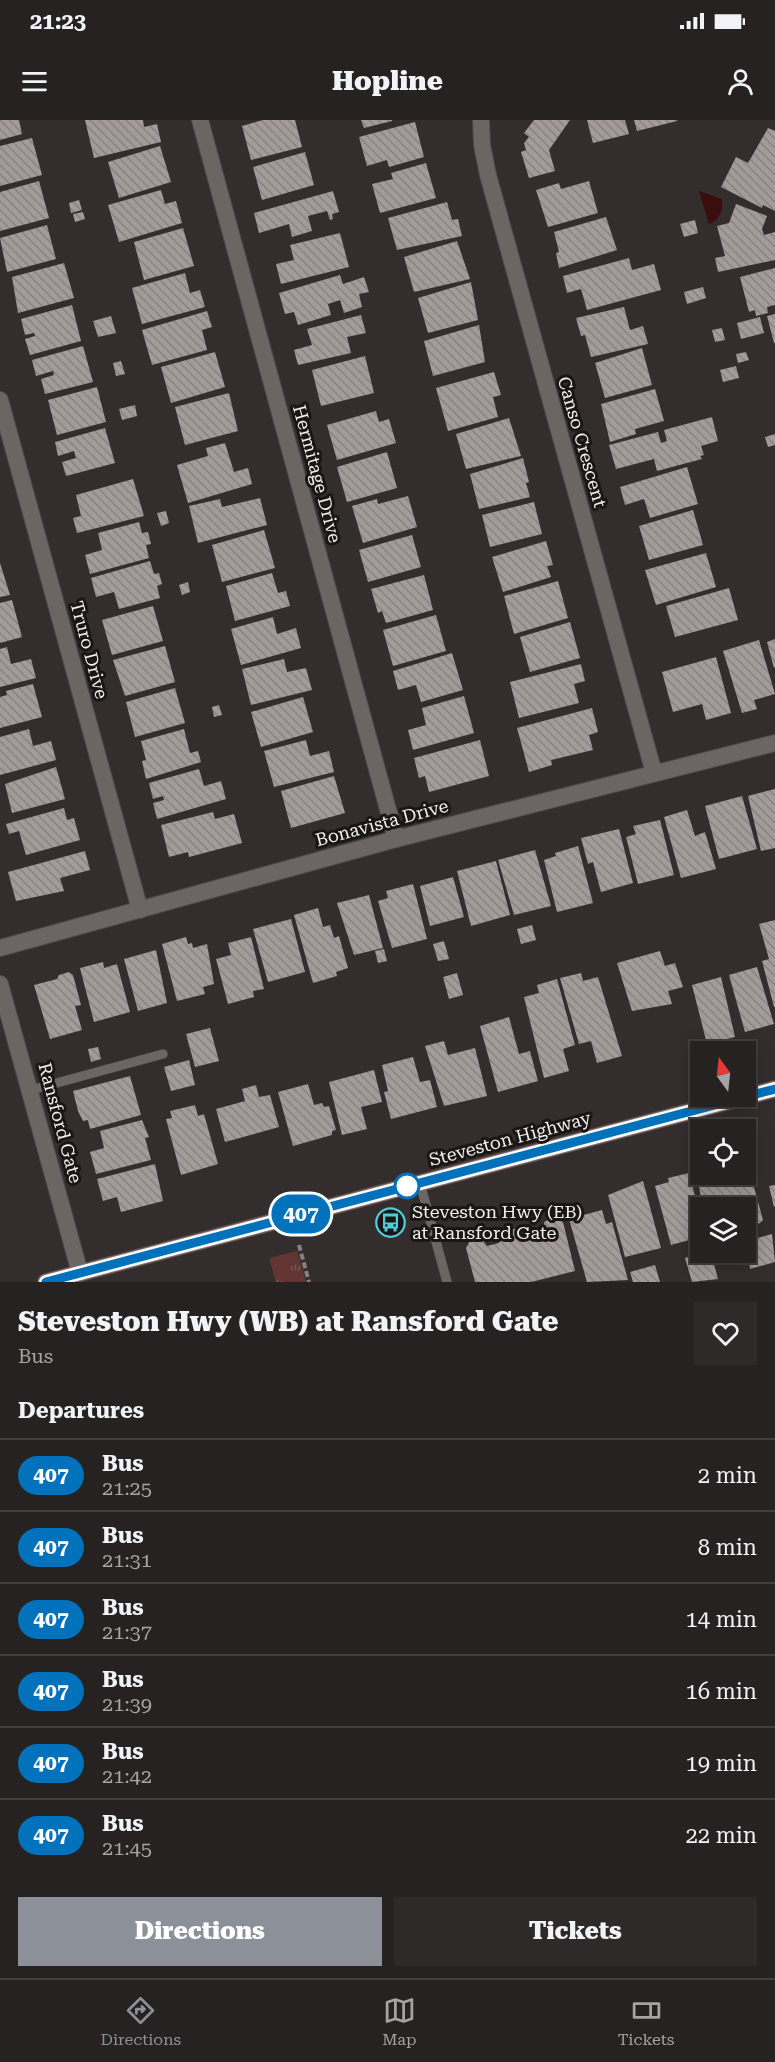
<!DOCTYPE html>
<style>
:root{--surface:#262222;--page:#2e2a2a;--text:#f1f3f6;--muted:#a4a4a5;--line:#423f40;--accent:#8c9099}
body{margin:0;font-family:"Roboto Serif",serif;background:var(--page);color:var(--text);height:100vh;display:flex;flex-direction:column;font-size:22px;white-space:nowrap}
*{box-sizing:border-box;margin:0}
p{font-size:20px;color:var(--muted)}
.icon{flex:none;width:33px;height:33px;fill:none;stroke:currentColor;stroke-width:2;stroke-linecap:round;stroke-linejoin:round}
.map{position:relative;height:1162px;overflow:hidden}
.sheet{display:flex;flex-direction:column;background:var(--surface);flex:1}
.sheet>*{flex:none}
.badge{padding:0 12px;border-radius:20px;font-size:21px;line-height:39px}
.needle{width:39px;rotate:345deg}
.controls{position:absolute;left:690px;top:921px;display:grid;gap:12px}
.controls a{display:grid;place-items:center;width:66px;height:66px;border-radius:0px;background:var(--surface);box-shadow:0 3px 15px #0003,0 0 0 2px var(--line);font-size:30px}
.map>.badge{position:absolute;translate:-50% -50%;box-shadow:0 0 0 3px #fff}
h2{padding:0 18px;font-size:22px;line-height:54px}
.round{display:grid;place-items:center;flex:none;width:63px;height:63px;border-radius:0px;background:var(--page)}
.headline{display:flex;align-items:center;justify-content:space-between;height:102px;padding:0 18px}
h1{font-size:28px;font-weight:800;line-height:45px}
.action{display:flex;gap:12px;margin-top:auto;padding:12px 18px}
.action a{flex:1;height:69px;border-radius:0px;background:var(--accent);color:#fff;font-size:24px;font-weight:800;line-height:69px;text-align:center}
.action a+a{background:var(--page);color:var(--text)}
ul{padding:0;list-style:none}
li{display:flex;align-items:center;gap:18px;height:72px;padding:0 18px;border-top:2px solid var(--line)}
li div{flex:1}
li b{display:block;font-size:22px}
li em{font-style:normal}
li .badge{min-width:66px;font-weight:700;text-align:center}
.status{display:flex;justify-content:space-between;align-items:center;height:42px;padding:0 30px;background:var(--surface);direction:ltr}
.status svg{height:16px;fill:currentColor}
header{display:flex;justify-content:space-between;align-items:center;height:78px;padding:0 18px;background:var(--surface);font-size:27px;font-weight:800}
.tab-bar{display:flex;justify-content:space-around;align-items:center;height:84px;border-top:2px solid var(--line);background:var(--surface);font-size:16px;color:var(--muted)}
.tab-bar a{display:grid;justify-items:center;gap:3px}
.tab-bar .selected{color:var(--accent)}
.map>svg:first-child{display:block}
.grass{fill:url(#grass-tufts)}
.water{fill:#390e0d}
.building{fill:url(#building-back-hatch)}
.lines{fill:none;stroke-linecap:round;stroke-linejoin:round}
.service-casing{stroke:#4e4949;stroke-width:10}
.minor-casing{stroke:#4e4949;stroke-width:18}
.secondary-casing{stroke:#4e4949;stroke-width:18}
.path{stroke:#868181;stroke-width:4;stroke-dasharray:6 3;stroke-linecap:butt}
.service{stroke:#6b6564;stroke-width:9}
.minor{stroke:#6b6564;stroke-width:16}
.secondary{stroke:#95706d;stroke-width:16}
.line-casing{stroke:#fff;stroke-width:14}
.line{stroke:#0072bc;stroke-width:9}
.stop-dot{fill:#fff;stroke:#0072bc;stroke-width:3}
.labels{text-anchor:middle;stroke-width:6;stroke-linejoin:round;paint-order:stroke}
.street-label{font-size:18px;fill:#f3efef;stroke:#191616}
.poi-label{font-size:18px;fill:#f3efef;stroke:#191616;text-anchor:start}
</style>
<div class="status"><b>21:23</b><svg viewBox="0 0 49 12"><path d="M0 12V9h3v3zM5 12V6h3v6zM10 12V3h3v9zM15 12V0h3v12zM26 1h20v11H26zM47 4h2v5h-2z"/></svg></div>
<header><svg class="icon" aria-label="menu" viewBox="0 0 24 24"><path d="M4 6h16M4 12h16M4 18h16"/></svg>Hopline<svg class="icon" aria-label="person" viewBox="0 0 24 24"><circle cx="12" cy="8" r="4"/><path d="M4 21q1-7 8-7t8 7"/></svg></header>
<div class="map">
<svg width="775" height="1162" viewBox="0 0 775 1162">
<defs>
<pattern id="grass-tufts" width="24" height="20" patternUnits="userSpaceOnUse" patternTransform="scale(1.5)"><rect width="24" height="20" fill="#623532"/><path d="M3 7l-1-3M5 7V3M7 7l1-3M15 17l-1-3M17 17v-4M19 17l1-3" fill="none" stroke="#795350"/></pattern>
<pattern id="building-back-hatch" width="6" height="6" patternUnits="userSpaceOnUse" patternTransform="scale(1.5)"><rect width="6" height="6" fill="#a29b9a"/><path d="M-1 5l2 2M0 0l6 6M5-1l2 2" fill="none" stroke="#878281"/></pattern>
</defs>
<rect width="100%" height="100%" fill="#332d2d"/>
<path class="grass" d="M297,1131l9,31h-30l-7,-24z"/>
<path class="water" d="M699,71l23,8c1,11 -2,21 -13,25z"/>
<g class="building">
<path d="M0,0h19l3,14 -22,6z"/>
<path d="M85,0h58l1,7 13,-3 4,18 -67,16z"/>
<path d="M263,0h32l7,27 -51,13 -9,-34z"/>
<path d="M361,0h31v1l-28,7z"/>
<path d="M534,0h36l-21,30 6,21 -26,7 -8,-26 5,-2 -2,-7 5,-6 -5,-4z"/>
<path d="M587,0h38l4,14 -36,9z"/>
<path d="M634,0h43v1l-40,10z"/>
<path d="M415,2l9,35 -35,10 -2,-7 -20,6 -8,-29z"/>
<path d="M768,8l7,3v80l-12,-6 -1,3 -41,-21 15,-30 12,6z"/>
<path d="M32,18l10,37 -42,11v-40z"/>
<path d="M160,26l11,36 -52,16 -11,-36z"/>
<path d="M305,32l9,33 -52,15 -9,-33z"/>
<path d="M426,43l10,35 -56,15 -8,-29 21,-5 -2,-6z"/>
<path d="M39,61l10,37 -49,13v-39z"/>
<path d="M589,61l9,32 -50,14 -12,-37 23,-7 2,6z"/>
<path d="M161,70l4,14 11,-3 6,22 -63,19 -11,-37z"/>
<path d="M333,71l6,21 -7,2 1,5 -3,1 -3,-9 -19,5 4,15 -20,6 -3,-13 -30,9 -5,-20z"/>
<path d="M79,80l3,10 -11,3 -2,-10z"/>
<path d="M447,82l5,18 6,-1 4,17 -65,14 -9,-32z"/>
<path d="M736,84l31,12 -5,13 2,6 11,-3v28l-57,12 -3,-14 10,-2 -8,-30 12,-3z"/>
<path d="M83,92l2,7 -10,3 -2,-8z"/>
<path d="M606,97l11,33 -58,18 -3,-15 3,-1 -5,-20z"/>
<path d="M695,100l3,13 -14,4 -4,-13z"/>
<path d="M47,105l9,34 -49,13 -7,-34z"/>
<path d="M183,108l11,38 -50,14 -10,-38z"/>
<path d="M340,113l9,34 -68,17 -5,-20 18,-4 -4,-15z"/>
<path d="M457,121l13,38 -56,13 -10,-35z"/>
<path d="M629,138l3,12 22,-6 7,26 -74,20 -6,-21 -14,4 -4,-17z"/>
<path d="M64,143l10,35 -56,15 -6,-36z"/>
<path d="M775,148v37l-8,2 1,6 -12,3 -1,-6 -6,2 -9,-35z"/>
<path d="M185,153l5,20 10,-3 5,17 -63,17 -10,-36z"/>
<path d="M340,155l3,9 21,-7 5,15 -10,2 3,13 -18,6 -4,-13 -12,4 3,11 -33,10 -4,-13 -9,2 -6,-21z"/>
<path d="M471,162l7,38 -50,13 -10,-35z"/>
<path d="M703,167l3,11 -19,6 -3,-12z"/>
<path d="M72,185l9,36 -51,14 -5,-16 10,-3 -1,-3 -9,2 -4,-16z"/>
<path d="M624,187l6,23 13,-4 5,18 -57,13 -6,-22 -4,1 -5,-18z"/>
<path d="M207,191l5,16 -10,3 5,20 -55,15 -10,-35z"/>
<path d="M775,194v29h-1l-7,-27z"/>
<path d="M361,195l5,18 -19,4 4,16 -53,12 -4,-15 18,-5 -5,-16z"/>
<path d="M111,196l5,17 -18,4 -5,-16z"/>
<path d="M760,197l4,16 -23,6 -4,-16z"/>
<path d="M479,205l6,37 -52,14 -9,-35z"/>
<path d="M722,208l3,12 -10,2 -3,-12z"/>
<path d="M83,226l10,36 -48,12 -4,-15 13,-4 -1,-4 -17,5 -4,-16z"/>
<path d="M642,228l10,37 -47,13 -10,-35z"/>
<path d="M215,232l10,35 -54,16 -10,-36z"/>
<path d="M746,232l3,8 -11,3 -2,-9z"/>
<path d="M365,236l9,37 -53,13 -9,-36z"/>
<path d="M121,241l4,13 -9,2 -3,-13z"/>
<path d="M736,246l3,12 -16,4 -3,-12z"/>
<path d="M494,252l7,23 -8,2 5,20 -50,14 -12,-43z"/>
<path d="M97,267l9,35 -49,13 -9,-35z"/>
<path d="M655,269l9,32 -29,8 1,5 -26,8 -9,-38z"/>
<path d="M229,273l9,38 -53,14 -10,-38z"/>
<path d="M135,285l2,11 -15,4 -3,-11z"/>
<path d="M376,291l3,11 10,-3 7,24 -59,17 -10,-35z"/>
<path d="M712,297l6,24 -17,5 3,9 -4,1 2,3 -45,12 -3,-12 -38,10 -7,-24 49,-13 3,11 6,-2 -3,-11z"/>
<path d="M509,298l12,38 -55,13 -10,-35z"/>
<path d="M105,308l10,35 -49,13 -4,-14 14,-4 -2,-7 -16,5 -3,-14z"/>
<path d="M775,314v11l-7,2 -3,-10z"/>
<path d="M225,323l9,29 14,-4 4,16 -64,19 -11,-38 31,-9 -2,-8z"/>
<path d="M387,332l10,36 -50,14 -10,-35z"/>
<path d="M523,338l6,24 -3,1 4,14 -51,12 -9,-35z"/>
<path d="M687,347l11,37 -48,14 -6,-19 -19,6 -5,-18z"/>
<path d="M133,359l11,37 -67,17 -4,-15 8,-2 -5,-21z"/>
<path d="M408,376l9,31 -54,16 -11,-37 25,-7 1,5z"/>
<path d="M260,378l7,27 -69,18 -9,-37 31,-7 2,8z"/>
<path d="M534,382l8,32 -52,13 -8,-32z"/>
<path d="M693,390l10,35 -54,15 -10,-34z"/>
<path d="M166,391l3,12 -8,3 -4,-13z"/>
<path d="M139,402l3,11 6,-1 3,12 -5,1 3,13 -59,16 -5,-19 17,-5 -4,-17z"/>
<path d="M264,410l11,38 -53,14 -10,-37z"/>
<path d="M412,415l9,32 -53,15 -9,-32z"/>
<path d="M546,421l7,24 -6,1 4,11 -48,15 -11,-35z"/>
<path d="M706,433l10,34 -60,18 -11,-35z"/>
<path d="M150,441l4,13 5,-1 3,11 -5,2 3,12 -41,11 -5,-17 -18,5 -5,-19z"/>
<path d="M0,443l10,32 -10,2z"/>
<path d="M272,453l6,20 8,-2 4,15 -55,15 -9,-35z"/>
<path d="M424,455l9,35 -47,13 -4,-12 -4,2 -7,-24z"/>
<path d="M558,461l10,37 -54,16 -10,-38z"/>
<path d="M188,462l2,10 -8,3 -3,-10z"/>
<path d="M729,468l9,32 -63,17 -9,-31z"/>
<path d="M12,480l10,37 -22,6v-40z"/>
<path d="M153,486l10,35 -51,14 -10,-35z"/>
<path d="M436,495l10,36 -53,15 -10,-36z"/>
<path d="M273,497l4,17 19,-6 5,20 -60,17 -10,-36z"/>
<path d="M570,502l10,36 -50,14 -10,-35z"/>
<path d="M775,519v28l-1,1 -7,-26z"/>
<path d="M759,520l16,54 -21,6 3,9 -15,4 -19,-62z"/>
<path d="M165,526l10,36 -50,14 -12,-36z"/>
<path d="M7,527l4,17 20,-5 5,19 -36,9v-38z"/>
<path d="M452,533l11,37 -42,12 -5,-17 -18,5 -5,-19z"/>
<path d="M716,537l15,56 -25,7 -4,-16 -29,8 -11,-40z"/>
<path d="M284,539l3,13 19,-4 6,22 -61,15 -9,-36z"/>
<path d="M581,544l4,17 -11,3 5,19 -60,15 -9,-36z"/>
<path d="M33,564l9,33 -42,11v-31l7,-2 -1,-4z"/>
<path d="M175,568l10,35 -50,14 -9,-35z"/>
<path d="M464,576l10,37 -61,17 -5,-20 18,-5 -4,-17z"/>
<path d="M303,577l10,35 -52,15 -10,-35z"/>
<path d="M219,585l3,10 -8,2 -2,-10z"/>
<path d="M592,588l6,24 -9,3 4,15 -42,10 1,5 -23,7 -12,-44z"/>
<path d="M29,609l4,17 18,-5 5,19 -56,15v-38z"/>
<path d="M184,609l6,24 8,-2 3,11 -55,17 -4,-18 4,-1 -5,-19z"/>
<path d="M306,620l4,16 19,-5 5,21 -60,15 -10,-36z"/>
<path d="M480,620l9,36 -60,16 -4,-16 -6,2 -5,-20z"/>
<path d="M56,647l9,32 -53,14 -7,-29z"/>
<path d="M199,649l5,17 17,-5 5,18 -69,20 -4,-16 11,-3 -1,-4 -10,3 -4,-16z"/>
<path d="M334,656l11,37 -54,15 -10,-37z"/>
<path d="M775,669v59l-14,3 -13,-55z"/>
<path d="M742,676l15,53 -38,10 -14,-53z"/>
<path d="M64,688l3,12 7,-2 6,22 -54,15 -7,-24 -10,3 -3,-10z"/>
<path d="M687,690l8,26 10,-4 11,37 -35,9 -17,-61z"/>
<path d="M213,692l2,7 19,-5 8,29 -53,14 -1,-5 -19,5 -8,-32z"/>
<path d="M660,700l14,55 -36,9 -12,-47 10,-3 -3,-8z"/>
<path d="M619,709l14,54 -32,9 -8,-30 -5,2 -7,-26z"/>
<path d="M578,726l15,57 -36,9 -13,-52 12,-4 -1,-3z"/>
<path d="M535,730l16,56 -37,9 -16,-55z"/>
<path d="M85,731l5,19 -30,8 4,13 -48,10 -8,-29z"/>
<path d="M496,741l14,54 -39,11 -14,-55z"/>
<path d="M453,757l11,40 -34,9 -10,-40z"/>
<path d="M413,764l14,55 -35,9 -14,-47 10,-3 -2,-7z"/>
<path d="M369,775l14,53 -29,7 -17,-52z"/>
<path d="M318,788l5,19 7,-2 4,13 5,-2 9,32 -12,4 1,4 -24,7 -19,-68z"/>
<path d="M291,799l14,53 -37,10 -15,-53z"/>
<path d="M775,800v87h-1l-12,-46 7,-2 -10,-35z"/>
<path d="M532,805l4,15 -15,4 -4,-15z"/>
<path d="M186,817l2,7 4,-1 1,5 14,-4 7,40 -11,3 2,7 -28,7 -15,-57z"/>
<path d="M251,817l13,52 -11,2 1,6 -26,7 -12,-45 15,-4 -3,-12z"/>
<path d="M444,821l5,18 -11,2 -5,-17z"/>
<path d="M384,829l3,12 -9,2 -3,-12z"/>
<path d="M156,830l11,53 -29,8 -14,-52z"/>
<path d="M660,831l5,15 10,-3 8,24 -15,4 4,13 -40,7 -15,-48z"/>
<path d="M103,842l1,6 13,-4 13,48 -36,10 -14,-54z"/>
<path d="M757,847l17,57 -29,8 -16,-57z"/>
<path d="M69,852l4,3 8,30 -6,1 7,24 -32,9 -16,-54 23,-6 2,-4z"/>
<path d="M457,853l6,22 -14,4 -6,-22z"/>
<path d="M581,853l2,8 15,-4 24,79 -25,7 -6,-22 -12,3 -19,-66z"/>
<path d="M721,857l14,60 -28,7 -15,-59z"/>
<path d="M557,859l18,66 -12,4 6,22 -25,7 -20,-81 15,-4 -2,-8z"/>
<path d="M509,897l10,37 11,-3 8,30 -40,11 -18,-66z"/>
<path d="M210,908l9,33 -24,6 -9,-33z"/>
<path d="M444,921l4,14 27,-7 12,48 -43,10 -19,-60z"/>
<path d="M98,927l3,12 -10,3 -3,-13z"/>
<path d="M413,937l7,25 10,-2 7,27 -46,12 -7,-27 4,-1 -6,-26z"/>
<path d="M189,940l6,25 -24,6 -7,-24z"/>
<path d="M374,950l8,32 -21,5 6,22 -25,6 -13,-53z"/>
<path d="M130,956l11,39 -51,14 -2,-9 -5,1 -5,-10 -5,-20z"/>
<path d="M308,964l6,21 8,-2 2,4 5,-1 7,24 -4,1v4l-39,11 -15,-54z"/>
<path d="M256,965l3,12 11,-2 9,32 -54,15 -9,-33 29,-8 -3,-12z"/>
<path d="M195,985l3,11 6,-2 14,50 -37,11 -15,-56 6,-1 -2,-7z"/>
<path d="M142,1000l7,17 -4,1 6,22 -55,14 -6,-22 14,-4 -4,-17z"/>
<path d="M155,1044l8,37 -42,11 -4,-15 -14,4 -6,-22z"/>
<path d="M748,1045l15,55 -3,3 -14,4v-19h-43l-4,-21 11,-5 9,5 6,-2 -3,-11h24v-8z"/>
<path d="M689,1053l11,42v22l-29,8 -16,-59 14,-4 -1,-4z"/>
<path d="M643,1061l18,67 -36,9 -17,-62z"/>
<path d="M775,1065v21l-1,1 -5,-21z"/>
<path d="M602,1090l4,14 6,-2 16,58 -41,2 -18,-63z"/>
<path d="M554,1097l9,5 12,49 -44,11h-56l-9,-34 5,-9h11l5,7 12,-3 -2,-9 33,-10 2,10 12,-3v-9z"/>
<path d="M772,1114l3,28 -25,7 -4,-28z"/>
<path d="M705,1132h6l7,27 -26,3 -7,-24z"/>
<path d="M655,1145l5,17h-27l-3,-10z"/>
</g>
<g class="lines">
<defs>
<g id="service">
<path d="M31,970l132,-36"/>
<path d="M420,1063l27,99"/>
</g>
<g id="minor">
<path d="M200,0l196,719"/>
<path d="M481,0l1,25 6,30 166,598"/>
<path d="M0,280l140,510"/>
<path d="M0,828l396,-109 379,-96"/>
<path d="M0,864l80,289"/>
</g>
<path id="secondary" d="M46,1162l729,-193"/>
</defs>
<use href="#service" class="service-casing"/>
<use href="#minor" class="minor-casing"/>
<use href="#secondary" class="secondary-casing"/>
<path class="path" d="M299,1125l10,37"/>
<use href="#service" class="service"/>
<use href="#minor" class="minor"/>
<use href="#secondary" class="secondary"/>
</g>
<g class="lines">
<defs>
<path id="line" d="M46,1162l729,-193"/>
</defs>
<use href="#line" class="line-casing"/>
<use href="#line" class="line"/>
</g>
<defs>
<symbol id="bus-ring" viewBox="-11 -11 22 22"><circle r="9.5" fill="#191616" stroke="#52cbd9" stroke-width="1.5"/><path d="M-5-6H5V4H4V6H2V4H-2V6H-4V4H-5ZM-3.5-4V0h7V-4ZM-3.5 1.2v1.5H-2V1.2ZM2 1.2v1.5H3.5V1.2Z" fill="#52cbd9"/></symbol>
</defs>
<g fill-rule="evenodd">
<use href="#bus-ring" x="374" y="1086" width="33" height="33"/>
</g>
<circle class="stop-dot" cx="407" cy="1066" r="12"/>
<g class="labels">
<g class="street-label">
<text transform="translate(582 322) rotate(74)" y="6">Canso Crescent</text>
<text transform="translate(317 354) rotate(75)" y="6">Hermitage Drive</text>
<text transform="translate(89 530) rotate(75)" y="6">Truro Drive</text>
<text transform="translate(382 703) rotate(-15)" y="6">Bonavista Drive</text>
<text transform="translate(60 1003) rotate(75)" y="6">Ransford Gate</text>
<text transform="translate(510 1019) rotate(-15)" y="6">Steveston Highway</text>
</g>
<g class="poi-label">
<text x="412" y="1098">Steveston Hwy (EB)<tspan x="412" dy="21">at Ransford Gate</tspan></text>
</g>
</g>
</svg>
<div class="controls">
<a><svg class="needle" viewBox="-14 -14 28 28"><path d="M0-13l5 13h-10z" fill="#e53935"/><path d="M0 13l5-13h-10z" fill="#a4a4a5"/></svg></a>
<a><svg class="icon" aria-label="locate" viewBox="0 0 24 24"><circle cx="12" cy="12" r="6"/><path d="M12 2v4M12 18v4M2 12h4M18 12h4"/></svg></a>
<a><svg class="icon" aria-label="layers" viewBox="0 0 24 24"><path d="M12 4l9 5-9 5-9-5zM3 14l9 5 9-5"/></svg></a>
</div>
<b class="badge" style="left:301px;top:1094px;background:#0072bc;color:#fff">407</b>
</div>
<section class="sheet">
<div class="headline"><div><h1>Steveston Hwy (WB) at Ransford Gate</h1><p>Bus</p></div><a class="round"><svg class="icon" aria-label="heart" viewBox="0 0 24 24"><path d="M12 20l-8-8c-3-5 5-10 8-4 3-6 11-1 8 4z"/></svg></a></div>
<h2>Departures</h2>
<ul>
<li><span class="badge" style="background:#0072bc;color:#fff">407</span><div><b>Bus</b><p>21:25</p></div><em>2 min</em></li>
<li><span class="badge" style="background:#0072bc;color:#fff">407</span><div><b>Bus</b><p>21:31</p></div><em>8 min</em></li>
<li><span class="badge" style="background:#0072bc;color:#fff">407</span><div><b>Bus</b><p>21:37</p></div><em>14 min</em></li>
<li><span class="badge" style="background:#0072bc;color:#fff">407</span><div><b>Bus</b><p>21:39</p></div><em>16 min</em></li>
<li><span class="badge" style="background:#0072bc;color:#fff">407</span><div><b>Bus</b><p>21:42</p></div><em>19 min</em></li>
<li><span class="badge" style="background:#0072bc;color:#fff">407</span><div><b>Bus</b><p>21:45</p></div><em>22 min</em></li>
</ul>
<div class="action"><a>Directions</a><a>Tickets</a></div>
</section>
<nav class="tab-bar">
<a class="selected"><svg class="icon" aria-label="directions" viewBox="0 0 24 24"><path d="M12 3l9 9-9 9-9-9zM9 14v-3h6M13 9l2 2-2 2"/></svg>Directions</a>
<a><svg class="icon" aria-label="map" viewBox="0 0 24 24"><path d="M3 6l6-2 6 2 6-2v14l-6 2-6-2-6 2zM9 4v14M15 6v14"/></svg>Map</a>
<a><svg class="icon" aria-label="tickets" viewBox="0 0 24 24"><path d="M3 7h18v10H3zM15 7v10"/></svg>Tickets</a>
</nav>
